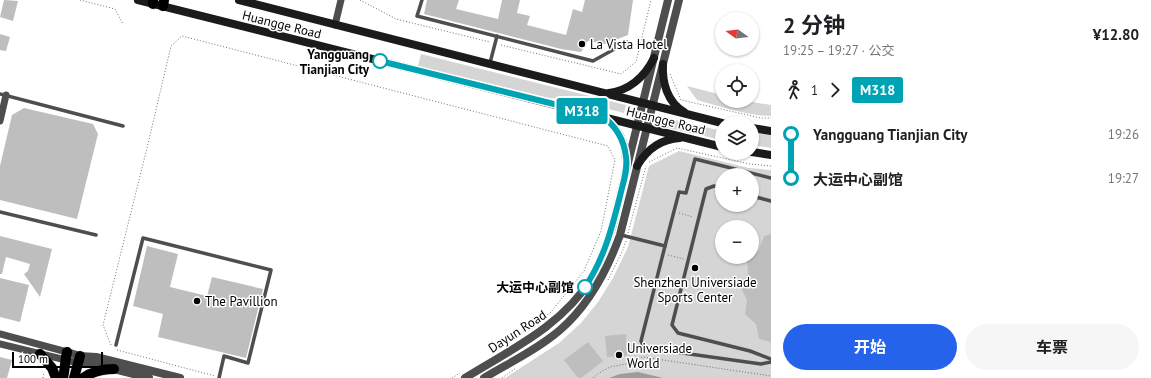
<!DOCTYPE html>
<html lang="zh">
<meta charset="utf-8">
<style>
:root{--surface:#fff;--page:#f6f6f6;--text:#202124;--muted:#757577;--accent:#2563eb}
body{margin:0;font-family:"PT Sans","Noto Sans SC",sans-serif;background:var(--page);color:var(--text);height:100vh;display:flex;flex-direction:column;font-size:15px;white-space:nowrap}
*{box-sizing:border-box;margin:0}
p{font-size:13px;color:var(--muted)}
.icon{flex:none;width:22px;height:22px;fill:none;stroke:currentColor;stroke-width:2;stroke-linecap:round;stroke-linejoin:round}
.map{position:relative;flex:1;overflow:hidden}
.panel{display:flex;flex-direction:column;background:var(--surface);width:380px}
.panel>*{flex:none}
.badge{padding:0 8px;border-radius:3px;font-size:14px;line-height:26px}
.needle{width:26px;rotate:285deg}
.tools{position:absolute;left:715px;top:12px;display:grid;gap:8px}
.tools a{display:grid;place-items:center;width:44px;height:44px;border-radius:50%;background:var(--surface);box-shadow:0 1px 3px #0004;font-size:20px}
.scale{position:absolute;left:12px;bottom:10px;width:91px;box-sizing:border-box;padding-left:4px;border:2px solid #000;border-top:0;font-size:11px;line-height:14px;white-space:nowrap;color:#000;-webkit-text-stroke:3px #fff;paint-order:stroke}
.map>.badge{position:absolute;translate:-50% -50%;box-shadow:0 0 0 2px #fff}
.legs{display:flex;align-items:center;gap:6px;height:44px;padding:0 12px;font-size:13px}
.legs p{margin-inline-start:auto}
.headline{display:flex;align-items:center;justify-content:space-between;height:68px;padding:0 12px}
h1{font-size:22px;font-weight:700;line-height:30px}
.action{display:flex;gap:8px;margin-top:auto;padding:8px 12px}
.action a{flex:1;height:46px;border-radius:24px;background:var(--accent);color:#fff;font-size:16px;font-weight:700;line-height:46px;text-align:center}
.action a+a{background:var(--page);color:var(--text)}
ul{padding:0 12px;list-style:none}
li{display:flex;align-items:center;gap:14px;height:44px;font-size:15px}
li i{display:grid;place-items:center;width:6px;height:100%;margin:0 5px;background:currentColor}
li i::after{content:'';width:10px;height:10px;margin:-5px;border:3px solid;border-radius:50%;background:var(--surface)}
li p{margin-inline-start:auto}
li:first-child i{background:linear-gradient(#0000 50%,currentColor 0)}
li:last-child i{background:linear-gradient(currentColor 50%,#0000 0)}
main{display:flex;flex:1;min-height:0}
.map>svg:first-child{display:block}
.green{fill:#d5d5d5;fill-rule:evenodd}
.water{fill:#9c9c9c}
.building{fill:#bebebe}
.lines{fill:none;stroke-linecap:round;stroke-linejoin:round}
.primary-casing{stroke:#dbdbdb;stroke-width:11}
.path{stroke:#707070;stroke-width:1;stroke-dasharray:1 2;stroke-linecap:butt}
.service{stroke:#4e4e4e;stroke-width:3.5}
.minor{stroke:#4e4e4e;stroke-width:7}
.tertiary{stroke:#4e4e4e;stroke-width:8}
.secondary{stroke:#1b1b1b;stroke-width:8}
.primary{stroke:#000;stroke-width:10}
.line-1-casing{stroke:#fff;stroke-width:9}
.line-1{stroke:#00a3b4;stroke-width:6}
.poi-dot{fill:#000;stroke:#fff;stroke-width:1.5}
.stop-1-dot{fill:#fff;stroke:#00a3b4;stroke-width:2}
.labels{text-anchor:middle;stroke-width:3;stroke-linejoin:round;paint-order:stroke}
.street-label{font-size:13px;fill:#000;stroke:#fff}
.poi-label{font-size:13px;fill:#000;stroke:#fff;text-anchor:start}
.stop-label{font-size:13px;font-weight:bold;fill:#000;stroke:#fff;text-anchor:end}
</style>
<main>
<div class="map">
<svg width="771" height="378" viewBox="0 0 771 378">
<rect width="100%" height="100%" fill="#fff"/>
<g class="green">
<path d="M421,54l205,51 -2,8 -55,-14 -20,-1 -131,-32z"/>
<path d="M687,86l35,9v6h24l25,4v11c-22,0 -52,-10 -74,-16z"/>
<path d="M661,117l61,14v9l-63,-14z"/>
<path d="M752,133l19,2v13l-19,-3z"/>
<path d="M679,151l70,17 22,2v208h-266l54,-35 22,-20 17,-21 15,-24 15,-31 21,-81zM722,175h30v30h-30zM722,227h30v30h-30z"/>
</g>
<path class="water" d="M638,372l25,6h-54l11,-4z"/>
<g class="building">
<path d="M4,0l14,1 -5,20 -13,-4z"/>
<path d="M427,0h32l-3,9 42,10 4,-19h18l-3,13 13,3 -3,9 39,10 7,-26 9,3 3,-12h48l-5,35 -23,9 -17,-3 -7,11 -20,-3 -137,-35z"/>
<path d="M0,34l10,3 -4,14 -6,-1z"/>
<path d="M24,108l69,16 5,10 -21,85 -77,-19v-34l12,-51z"/>
<path d="M771,234v108l-12,-3 -3,-15 -11,-10 2,-14 -7,-14 8,-12 -1,-15 5,-2v-2l7,-5 5,-14z"/>
<path d="M0,236l52,13 -12,48 -16,-23 4,-3 2,-7 -24,-7 -4,17h-2z"/>
<path d="M147,246l31,8 -8,33 37,9 5,-19 51,12 -17,69 -88,-21 5,-23 -30,-8z"/>
<path d="M0,278l29,7 -9,37 -20,-5z"/>
<path d="M626,334l1,22 -20,1 -2,-21z"/>
<path d="M588,342l15,19 -22,17h-3l-14,-18z"/>
<path d="M0,357l12,3 -5,18h-7z"/>
</g>
<g class="lines">
<defs>
<g id="primary">
<path d="M153,4v-4"/>
<path d="M163,6l1,-6"/>
<path d="M40,354l12,14 4,10"/>
<path d="M63,378c2,-9 2,-17 4,-26"/>
<path d="M74,378l6,-22"/>
<path d="M83,378c10,-7 19,-9 31,-9"/>
</g>
</defs>
<use href="#primary" class="primary-casing"/>
<g class="path">
<path d="M80,0l35,9 8,15"/>
<path d="M360,0l36,19 94,23"/>
<path d="M501,45l120,29 15,-12 15,-62"/>
<path d="M670,74l11,26 80,18h10"/>
<path d="M649,162l28,-14 73,16 21,2"/>
<path d="M679,213l14,4"/>
<path d="M628,233l18,-67"/>
<path d="M668,255l16,4"/>
<path d="M608,280l15,-30 3,-9"/>
<path d="M658,294l16,4"/>
<path d="M111,345l-8,-20 44,-177 24,-102 11,-10 426,110 7,14 -14,71 -17,40 -33,41 -43,31"/>
<path d="M117,350l98,26"/>
<path d="M636,357l3,-10"/>
<path d="M43,378l1,-6"/>
<path d="M452,378l8,-5"/>
<path d="M502,378l14,-10"/>
<path d="M593,378l6,-5 11,-6 21,-4 5,-5 7,-1 128,19"/>
</g>
<g class="service">
<path d="M422,0l-5,16 176,45 34,-19"/>
<path d="M490,63l7,-27"/>
<path d="M0,94l123,32"/>
<path d="M722,188l-8,-2 -8,3 -34,136 6,8 72,18 21,8"/>
<path d="M752,196l19,5"/>
<path d="M0,212l96,23"/>
<path d="M621,235l44,11 -24,95 2,4 4,3 114,16 10,-2"/>
<path d="M665,246l14,-54 7,1 9,-34 76,19"/>
<path d="M116,345l27,-107 128,32 -23,93 -24,-7 -5,22"/>
</g>
<g class="minor">
<path d="M335,25l6,-25"/>
<path d="M0,121l6,-26"/>
<path d="M0,334l67,18"/>
<path d="M0,344l78,19"/>
</g>
<g class="tertiary">
<path d="M67,352l13,4 16,1 84,21"/>
<path d="M78,363l16,1 55,14"/>
<path d="M465,378c45,-28 97,-52 126,-99 9,-16 15,-33 21,-51l56,-228"/>
<path d="M484,378c25,-15 54,-29 76,-48 29,-25 47,-59 60,-95l59,-235"/>
</g>
<g class="secondary">
<path d="M138,0l584,147"/>
<path d="M239,0l483,123"/>
<path d="M663,64c-1,18 4,38 21,48"/>
<path d="M609,93c21,-3 36,-17 45,-35"/>
<path d="M604,118c19,13 23,31 22,53"/>
<path d="M752,128l19,3"/>
<path d="M752,152l19,3"/>
<path d="M637,166c10,-17 24,-27 43,-28"/>
</g>
<use href="#primary" class="primary"/>
</g>
<g class="lines">
<defs>
<path id="line-1" d="M380,61l222,55c14,10 22,23 24,41 2,13 -3,26 -6,39 -8,32 -16,63 -35,91"/>
</defs>
<use href="#line-1" class="line-1-casing"/>
<use href="#line-1" class="line-1"/>
</g>
<g class="poi-dot">
<circle cx="582" cy="44" r="4"/>
<circle cx="695" cy="268" r="4"/>
<circle cx="197" cy="301" r="4"/>
<circle cx="619" cy="355" r="4"/>
</g>
<g class="stop-1-dot">
<circle cx="380" cy="61" r="7"/>
<circle cx="585" cy="287" r="7"/>
</g>
<g class="labels">
<g class="street-label">
<text transform="translate(282 24) rotate(14)" y="5">Huangge Road</text>
<text transform="translate(666 120) rotate(14)" y="5">Huangge Road</text>
<text transform="translate(517 331) rotate(-33)" y="5">Dayun Road</text>
</g>
<g class="poi-label">
<text x="590" y="49">La Vista Hotel</text>
<text x="695" y="287" text-anchor="middle">Shenzhen Universiade<tspan x="695" dy="15">Sports Center</tspan></text>
<text x="205" y="306">The Pavillion</text>
<text x="627" y="353">Universiade<tspan x="627" dy="15">World</tspan></text>
</g>
<g class="stop-label">
<text x="369" y="59">Yangguang<tspan x="369" dy="15">Tianjian City</tspan></text>
<text x="574" y="292">大运中心副馆</text>
</g>
</g>
</svg>
<div class="tools">
<a><svg class="needle" viewBox="-14 -14 28 28"><path d="M0-13l5 13h-10z" fill="#e53935"/><path d="M0 13l5-13h-10z" fill="#757577"/></svg></a>
<a><svg class="icon" aria-label="locate" viewBox="0 0 24 24"><circle cx="12" cy="12" r="6"/><path d="M12 2v4M12 18v4M2 12h4M18 12h4"/></svg></a>
<a><svg class="icon" aria-label="layers" viewBox="0 0 24 24"><path d="M12 4l9 5-9 5-9-5zM3 14l9 5 9-5"/></svg></a>
<a>+</a>
<a>−</a>
</div>
<div class="scale">100 m</div>
<b class="badge" style="left:582px;top:111px;background:#00a3b4;color:#fff">M318</b>
</div>
<section class="panel">
<div class="headline"><div><h1>2 分钟</h1><p>19:25 – 19:27 · 公交</p></div><b>¥12.80</b></div>
<div class="legs"><svg class="icon" aria-label="walk" viewBox="0 0 24 24"><circle cx="13" cy="4" r="2"/><path d="M13 8l-2 6 4 7M11 14l-3 7M7 12l3-4h3l4 4"/></svg>1<svg class="icon" aria-label="forward" viewBox="0 0 24 24"><path d="M9 5l7 7-7 7"/></svg><b class="badge" style="background:#00a3b4;color:#fff">M318</b></div>
<ul>
<li><i style="color:#00a3b4"></i><b>Yangguang Tianjian City</b><p>19:26</p></li>
<li><i style="color:#00a3b4"></i><b>大运中心副馆</b><p>19:27</p></li>
</ul>
<div class="action"><a>开始</a><a>车票</a></div>
</section>
</main>
